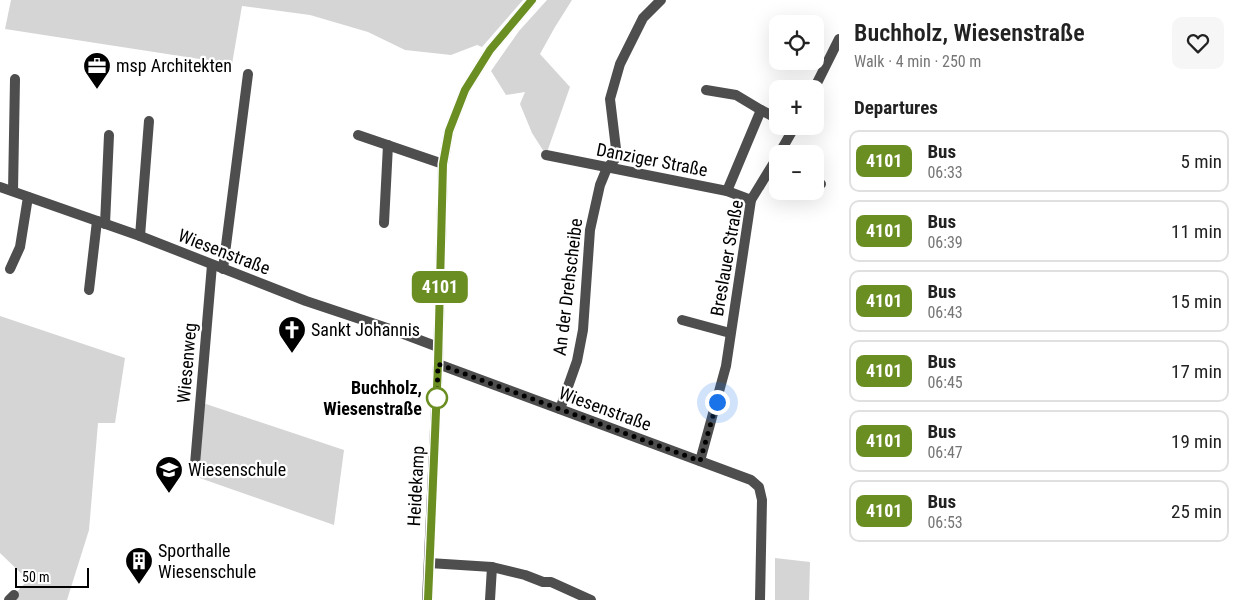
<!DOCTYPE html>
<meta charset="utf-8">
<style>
:root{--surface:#fff;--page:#f6f6f6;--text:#222;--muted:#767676;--line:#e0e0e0}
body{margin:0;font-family:"Roboto Condensed",sans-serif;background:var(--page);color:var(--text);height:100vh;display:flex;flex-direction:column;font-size:19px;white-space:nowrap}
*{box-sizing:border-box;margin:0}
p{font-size:16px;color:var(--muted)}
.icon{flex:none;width:28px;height:28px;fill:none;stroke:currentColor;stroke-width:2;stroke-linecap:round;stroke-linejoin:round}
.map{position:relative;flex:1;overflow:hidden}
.drawer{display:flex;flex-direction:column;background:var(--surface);width:400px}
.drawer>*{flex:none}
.badge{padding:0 10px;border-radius:8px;font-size:18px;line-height:32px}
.buttons{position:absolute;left:769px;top:15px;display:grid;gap:10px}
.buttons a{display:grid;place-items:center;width:55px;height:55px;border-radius:10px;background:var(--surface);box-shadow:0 5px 20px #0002;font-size:25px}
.scale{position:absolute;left:15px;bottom:12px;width:74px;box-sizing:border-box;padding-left:5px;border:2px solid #000;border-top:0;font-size:14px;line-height:18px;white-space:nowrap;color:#000;-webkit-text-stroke:4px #fff;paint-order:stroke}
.you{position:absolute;width:25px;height:25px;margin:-12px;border:4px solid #fff;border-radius:50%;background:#1a73e8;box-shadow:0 0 0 8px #1a73e833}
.map>.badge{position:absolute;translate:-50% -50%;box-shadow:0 0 0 2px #fff}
h2{padding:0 15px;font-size:19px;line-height:45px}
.round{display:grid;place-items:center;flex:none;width:52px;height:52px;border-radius:10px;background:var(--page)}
.head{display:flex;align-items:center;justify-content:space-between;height:85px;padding:0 15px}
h1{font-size:24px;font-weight:600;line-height:38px}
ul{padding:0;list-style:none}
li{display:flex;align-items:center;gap:15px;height:62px;margin:0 10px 8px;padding:0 5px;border:2px solid var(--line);border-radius:10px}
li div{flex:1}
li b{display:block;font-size:19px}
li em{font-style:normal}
li .badge{min-width:55px;font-weight:700;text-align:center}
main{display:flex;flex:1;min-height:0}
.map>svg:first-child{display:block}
.green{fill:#d5d5d5}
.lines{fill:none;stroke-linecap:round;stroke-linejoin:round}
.minor{stroke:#4e4e4e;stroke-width:10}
.line-casing{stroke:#fff;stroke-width:11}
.line{stroke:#6b8e23;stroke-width:8}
.walk{stroke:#000;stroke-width:5;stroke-dasharray:0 9}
.stop-dot{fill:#fff;stroke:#6b8e23;stroke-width:2.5}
.labels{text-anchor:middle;stroke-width:4.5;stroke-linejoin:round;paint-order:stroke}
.poi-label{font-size:18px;fill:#000;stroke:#fff;text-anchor:start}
.street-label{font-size:18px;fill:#000;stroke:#fff}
.stop-label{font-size:18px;font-weight:bold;fill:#000;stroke:#fff;text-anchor:end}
</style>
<main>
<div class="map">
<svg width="839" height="600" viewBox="0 0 839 600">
<rect width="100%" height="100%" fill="#fff"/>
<g class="green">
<path d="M11,0h512l-41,47 -5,-2 -26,10 -46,-5 -37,-18 -58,-17 -68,-9 -10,58 -227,-35z"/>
<path d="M547,0h25l-17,27 -15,27 30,33 -24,68 -14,-22 -12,-29 5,-12 -19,3 -15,-24 28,-40z"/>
<path d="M0,316l125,42 -10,65h-17l-9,107 -22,70h-58l19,-20 -28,-27z"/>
<path d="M200,402l144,48 -10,75 -140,-49z"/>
<path d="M775,558l35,4 -1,38h-34z"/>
</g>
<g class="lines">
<g class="minor">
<path d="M814,89l25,-50"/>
<path d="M706,90l30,5 25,15"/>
<path d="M358,135l85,29"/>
<path d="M779,154l16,-28"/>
<path d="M546,155l181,36 24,9"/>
<path d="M815,181l6,3"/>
<path d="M0,187l140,49 166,65 87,29 45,17"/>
<path d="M13,191l2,-112"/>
<path d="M727,191l34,-81 17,9"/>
<path d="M384,223l4,-78"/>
<path d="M105,224l4,-89"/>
<path d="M140,236l9,-115"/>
<path d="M10,269l10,-22 8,-50"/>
<path d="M223,269l25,-195"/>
<path d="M89,290l8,-69"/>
<path d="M682,320l48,13"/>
<path d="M438,364l313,116 8,7 3,13 -2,100"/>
<path d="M560,409l17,-48 6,-31 7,-100 10,-45 7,-17 10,-11 -7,-58 10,-35 23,-46 18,-18"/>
<path d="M700,461l26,-95 25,-166 27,-44"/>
<path d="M195,464l17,-199"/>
<path d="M429,563l63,4 33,8 18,7h8l40,18"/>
<path d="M9,600l5,-5"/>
<path d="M427,600l11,-236 5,-200 6,-33 16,-41 25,-40 42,-50"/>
<path d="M490,600l2,-33"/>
</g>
</g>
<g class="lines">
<defs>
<path id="line" d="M428,600l10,-236 5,-200 6,-33 16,-41 25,-40 42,-50"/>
</defs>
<use href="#line" class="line-casing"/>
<use href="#line" class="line"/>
<path class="walk" d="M437,398l1,-34 262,97 17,-59"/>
</g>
<defs>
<symbol id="office-pin" viewBox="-11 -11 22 30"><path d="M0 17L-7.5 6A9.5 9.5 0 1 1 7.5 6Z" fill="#000" stroke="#fff"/><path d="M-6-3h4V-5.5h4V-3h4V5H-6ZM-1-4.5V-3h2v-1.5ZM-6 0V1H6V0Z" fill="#fff"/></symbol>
<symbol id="church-pin" viewBox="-11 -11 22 30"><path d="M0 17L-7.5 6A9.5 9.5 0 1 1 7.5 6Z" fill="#000" stroke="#fff"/><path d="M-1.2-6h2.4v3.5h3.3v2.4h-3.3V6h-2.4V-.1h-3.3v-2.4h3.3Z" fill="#fff"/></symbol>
<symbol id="school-pin" viewBox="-11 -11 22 30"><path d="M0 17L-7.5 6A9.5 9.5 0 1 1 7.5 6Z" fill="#000" stroke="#fff"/><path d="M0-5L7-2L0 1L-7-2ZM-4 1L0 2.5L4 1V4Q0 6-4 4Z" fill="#fff"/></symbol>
<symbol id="building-pin" viewBox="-11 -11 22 30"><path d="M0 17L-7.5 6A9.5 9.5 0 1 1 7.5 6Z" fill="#000" stroke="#fff"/><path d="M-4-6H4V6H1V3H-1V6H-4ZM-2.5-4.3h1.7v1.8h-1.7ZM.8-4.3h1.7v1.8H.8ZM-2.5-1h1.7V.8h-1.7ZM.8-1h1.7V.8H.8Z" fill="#fff"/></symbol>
</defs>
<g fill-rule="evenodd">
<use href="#office-pin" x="81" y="50" width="32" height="43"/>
<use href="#church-pin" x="276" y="314" width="32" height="43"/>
<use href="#school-pin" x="153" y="454" width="32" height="43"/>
<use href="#building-pin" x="123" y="545" width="32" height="43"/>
</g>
<circle class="stop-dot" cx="437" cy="398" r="10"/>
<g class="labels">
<g class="poi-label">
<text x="116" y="72">msp Architekten</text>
<text x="311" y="336">Sankt Johannis</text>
<text x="188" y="476">Wiesenschule</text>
<text x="158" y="557">Sporthalle<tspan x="158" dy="21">Wiesenschule</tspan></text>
</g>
<g class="street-label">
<text transform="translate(652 160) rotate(11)" y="6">Danziger Straße</text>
<text transform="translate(224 252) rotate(21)" y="6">Wiesenstraße</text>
<text transform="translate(727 258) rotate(-80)" y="6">Breslauer Straße</text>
<text transform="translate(568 287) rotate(-83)" y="6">An der Drehscheibe</text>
<text transform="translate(187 363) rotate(-85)" y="6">Wiesenweg</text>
<text transform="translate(605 409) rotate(20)" y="6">Wiesenstraße</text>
<text transform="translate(416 486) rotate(-87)" y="6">Heidekamp</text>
</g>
<g class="stop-label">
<text x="422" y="394">Buchholz,<tspan x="422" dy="21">Wiesenstraße</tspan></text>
</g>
</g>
</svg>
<div class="buttons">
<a><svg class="icon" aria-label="locate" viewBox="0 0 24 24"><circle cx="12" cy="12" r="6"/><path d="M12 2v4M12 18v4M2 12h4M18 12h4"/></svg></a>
<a>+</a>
<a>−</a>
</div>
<div class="scale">50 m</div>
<div class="you" style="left:717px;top:402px"></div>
<b class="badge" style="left:440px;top:287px;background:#6b8e23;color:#fff">4101</b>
</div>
<section class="drawer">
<div class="head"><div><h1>Buchholz, Wiesenstraße</h1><p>Walk · 4 min · 250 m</p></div><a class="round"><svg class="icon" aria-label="heart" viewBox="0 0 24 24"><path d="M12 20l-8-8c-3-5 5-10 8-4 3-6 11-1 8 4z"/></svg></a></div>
<h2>Departures</h2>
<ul>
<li><span class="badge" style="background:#6b8e23;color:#fff">4101</span><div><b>Bus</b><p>06:33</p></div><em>5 min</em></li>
<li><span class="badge" style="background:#6b8e23;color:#fff">4101</span><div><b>Bus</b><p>06:39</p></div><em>11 min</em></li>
<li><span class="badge" style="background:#6b8e23;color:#fff">4101</span><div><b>Bus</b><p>06:43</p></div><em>15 min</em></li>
<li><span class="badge" style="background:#6b8e23;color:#fff">4101</span><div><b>Bus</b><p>06:45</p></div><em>17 min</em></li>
<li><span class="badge" style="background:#6b8e23;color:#fff">4101</span><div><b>Bus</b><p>06:47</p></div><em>19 min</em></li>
<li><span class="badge" style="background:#6b8e23;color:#fff">4101</span><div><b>Bus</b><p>06:53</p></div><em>25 min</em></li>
</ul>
</section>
</main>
